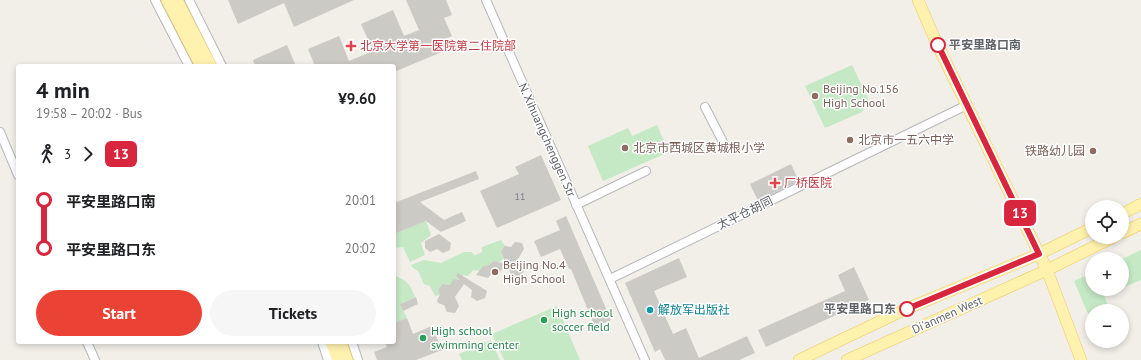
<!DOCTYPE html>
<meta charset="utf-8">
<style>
:root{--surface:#fff;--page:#f6f6f6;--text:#202124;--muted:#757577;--accent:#ea4335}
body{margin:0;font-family:"PT Sans","Noto Sans SC",sans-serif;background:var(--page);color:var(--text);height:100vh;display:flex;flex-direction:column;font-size:15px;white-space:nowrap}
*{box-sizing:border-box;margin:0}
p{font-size:13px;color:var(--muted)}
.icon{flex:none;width:22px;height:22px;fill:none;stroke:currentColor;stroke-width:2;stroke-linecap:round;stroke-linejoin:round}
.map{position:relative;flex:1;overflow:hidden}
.details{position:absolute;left:16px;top:64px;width:380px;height:280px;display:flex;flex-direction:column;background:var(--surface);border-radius:4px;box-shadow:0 2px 6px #0003}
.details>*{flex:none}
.badge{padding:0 8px;border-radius:6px;font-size:14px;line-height:26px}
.tools{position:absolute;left:1085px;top:200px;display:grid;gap:8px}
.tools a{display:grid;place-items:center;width:44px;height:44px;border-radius:50%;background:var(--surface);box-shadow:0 2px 6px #0003;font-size:20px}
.map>.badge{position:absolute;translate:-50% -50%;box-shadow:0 0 0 2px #fff}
.legs{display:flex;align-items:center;gap:6px;height:44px;padding:0 20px;font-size:13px}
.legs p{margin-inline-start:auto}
.headline{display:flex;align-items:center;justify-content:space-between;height:68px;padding:0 20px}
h1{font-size:22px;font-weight:800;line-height:30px}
.cta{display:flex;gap:8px;margin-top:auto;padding:8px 20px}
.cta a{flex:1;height:46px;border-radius:24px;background:var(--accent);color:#fff;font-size:16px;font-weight:800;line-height:46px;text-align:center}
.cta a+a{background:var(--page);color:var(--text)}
ul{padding:0 20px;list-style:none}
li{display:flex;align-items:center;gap:14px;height:48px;font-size:15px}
li i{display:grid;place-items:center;width:6px;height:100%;margin:0 5px;background:currentColor}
li i::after{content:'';width:10px;height:10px;margin:-5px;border:3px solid;border-radius:50%;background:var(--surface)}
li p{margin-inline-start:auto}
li:first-child i{background:linear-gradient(#0000 50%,currentColor 0)}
li:last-child i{background:linear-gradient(currentColor 50%,#0000 0)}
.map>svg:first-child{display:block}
.green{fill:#c5e8c5}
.building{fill:#cccac5}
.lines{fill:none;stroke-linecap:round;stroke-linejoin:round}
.minor-casing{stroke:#b5b8bc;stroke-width:10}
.major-casing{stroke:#f2c960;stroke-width:12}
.minor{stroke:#fff;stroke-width:8}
.major{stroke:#fff2af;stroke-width:11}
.line-1-casing{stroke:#fff;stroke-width:9}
.line-1{stroke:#d7263d;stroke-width:6}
.stop-1-dot{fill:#fff;stroke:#d7263d;stroke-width:2}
.health-dot{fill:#e0444e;stroke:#fff;stroke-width:1.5}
.education-dot{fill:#8d6e63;stroke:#fff;stroke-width:1.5}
.culture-dot{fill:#0f9aa8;stroke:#fff;stroke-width:1.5}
.leisure-dot{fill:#2e9e5b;stroke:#fff;stroke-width:1.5}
.labels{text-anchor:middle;stroke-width:3;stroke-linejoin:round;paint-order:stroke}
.number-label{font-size:10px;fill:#7a7d7f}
.stop-label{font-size:12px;font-weight:bold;fill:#5f6368;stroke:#fff;text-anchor:start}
.health-label{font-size:12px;fill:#be3a42;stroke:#fff;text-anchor:start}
.education-label{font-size:12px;fill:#785e54;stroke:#fff;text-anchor:start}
.street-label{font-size:12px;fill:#5f6368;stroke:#fff}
.culture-label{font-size:12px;fill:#0d838f;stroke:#fff;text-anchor:start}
.leisure-label{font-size:12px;fill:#27864d;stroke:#fff;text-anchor:start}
</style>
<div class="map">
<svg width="1141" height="360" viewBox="0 0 1141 360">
<rect width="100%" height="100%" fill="#f1efe8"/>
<g class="green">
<path d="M852,65l17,36 -7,11 -37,16 -20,-42z"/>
<path d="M657,125l12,27 -66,29 -15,-35 40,-18 4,8z"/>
<path d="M426,221l5,14 -10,8 4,12 -15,7 -7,-15 -9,1v-14z"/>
<path d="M501,240l4,6 -4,5 3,7 -4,4 -6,-1 -5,4 -6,1 -4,5 -6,-1 -5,6 -5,-1 -3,5 -7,-1 -3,6 -8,-1 -4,6 2,5 -5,1 -5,-10 -6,-2 -6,-13 -5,-3 -2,-3 13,-5 17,3 23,-11h7l4,3 7,-3v-5z"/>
<path d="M1141,250v30l-19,8v-29z"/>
<path d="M1092,273v16h27l-15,6 6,16h-18v12l-18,-42z"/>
<path d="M394,276c13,3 17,10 21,21l-15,7 7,14 -13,5z"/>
<path d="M557,306l23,54h-76l-12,-26z"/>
<path d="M491,340l9,20h-38l-3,-6z"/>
</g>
<g class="building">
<path d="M228,0h126l-60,27 -10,-24 -46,21z"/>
<path d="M406,0h40l6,15 -8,3 8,18 -7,3 4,10 -55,23v-6h-79l-7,-17 31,-13 10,25 24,-10 -12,-27 32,-14 11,26 15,-6z"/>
<path d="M287,45l9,21h-41l-2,-6z"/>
<path d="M541,155l20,45 -64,28 -17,-37 39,-17 -4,-7z"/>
<path d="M791,164l8,17 -41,20 -8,-17z"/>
<path d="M476,171l3,8 -59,23 24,18 18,-8 4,9 -25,11 -15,-11 -32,13v-31z"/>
<path d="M566,216l45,104 -16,7 -24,-58h-2l-9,-20 -19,8 -7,-16 26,-11 -4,-9z"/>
<path d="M439,234l12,9 -1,7 -7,3 -6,-4 -7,3 -5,-4v-7z"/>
<path d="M515,242l7,1 2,6 -9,15 6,1 3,6 -4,7 -8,-1 -5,-13 -8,9h-7l-4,5 -12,-3 7,-9 6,-1 5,-4 12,3 -5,-13 4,-5 6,1z"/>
<path d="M679,258l8,19 -33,14 19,43 13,-6 13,30 48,-22 8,17 -16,7h-74l-5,-11 -5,3 -30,-69z"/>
<path d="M854,267l15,33 -103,47 -8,-17 87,-39 -7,-16z"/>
<path d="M458,273l29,18 -2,7 -8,3 -6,-4 1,-7 -8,-6 -9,13 4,9 -4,7 -8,-1 -3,-7 -6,-2 -1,-3 3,-5 -2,-5 4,-6 8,1 3,-6 7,1 -4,-4z"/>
<path d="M416,297l2,7 -15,7 -3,-7z"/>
<path d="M407,318l6,16 19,-8 10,24 -26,10h-39l-3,-8 13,-5 -2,-5h9v-19z"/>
</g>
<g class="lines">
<defs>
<g id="minor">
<path d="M155,0l34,66"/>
<path d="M189,0l33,66"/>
<path d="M486,0l159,360"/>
<path d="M705,107l19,37"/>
<path d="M0,132l18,43"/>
<path d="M576,205l70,-34"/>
<path d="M610,279l357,-174"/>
<path d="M87,342l8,18"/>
<path d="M322,342l6,18"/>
<path d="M352,342l6,18"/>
</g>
<g id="major">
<path d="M167,0l34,66"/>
<path d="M177,0l34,66"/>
<path d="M918,0l19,44 110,226 34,90"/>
<path d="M1122,214l19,-10"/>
<path d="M1122,233l19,-9"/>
<path d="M331,342l7,18"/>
<path d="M341,342l6,18"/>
<path d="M799,360l107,-51 133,-55 53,-26"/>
<path d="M847,360l200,-90 67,-33"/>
</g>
</defs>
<use href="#minor" class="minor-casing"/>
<use href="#major" class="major-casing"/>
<use href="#minor" class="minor"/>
<use href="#major" class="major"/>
</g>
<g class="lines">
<defs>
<path id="line-1" d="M907,309l132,-55 -101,-209"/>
</defs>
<use href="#line-1" class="line-1-casing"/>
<use href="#line-1" class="line-1"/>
</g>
<g class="stop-1-dot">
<circle cx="938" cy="45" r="7"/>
<circle cx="907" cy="309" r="7"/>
</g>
<g class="health-dot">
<path d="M349 40h4v4h4v4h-4v4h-4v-4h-4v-4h4z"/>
<path d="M773 177h4v4h4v4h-4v4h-4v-4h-4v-4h4z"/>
</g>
<g class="education-dot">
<circle cx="815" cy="96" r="4"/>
<circle cx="850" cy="140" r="4"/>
<circle cx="625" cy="148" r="4"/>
<circle cx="1093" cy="151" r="4"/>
<circle cx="495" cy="272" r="4"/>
</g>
<circle class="culture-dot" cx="650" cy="310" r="4"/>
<g class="leisure-dot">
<circle cx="544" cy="320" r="4"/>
<circle cx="423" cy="338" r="4"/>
</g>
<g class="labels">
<g class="number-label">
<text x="520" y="200">11</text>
</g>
<g class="stop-label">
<text x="949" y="49">平安里路口南</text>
<text x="896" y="313" text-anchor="end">平安里路口东</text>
</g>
<g class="health-label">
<text x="360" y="50">北京大学第一医院第二住院部</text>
<text x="784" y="187">厂桥医院</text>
</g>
<g class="education-label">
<text x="823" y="93">Beijing No.156<tspan x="823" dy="14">High School</tspan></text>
<text x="858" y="144">北京市一五六中学</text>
<text x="633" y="152">北京市西城区黄城根小学</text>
<text x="1085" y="155" text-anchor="end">铁路幼儿园</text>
<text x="503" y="269">Beijing No.4<tspan x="503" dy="14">High School</tspan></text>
</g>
<g class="street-label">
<text transform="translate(547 140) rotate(66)" y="4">N. Xihuangchenggen Str</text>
<text transform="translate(745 213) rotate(-26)" y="4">太平仓胡同</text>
<text transform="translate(947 315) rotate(-24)" y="4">Di'anmen West</text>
</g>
<g class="culture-label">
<text x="658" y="314">解放军出版社</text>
</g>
<g class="leisure-label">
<text x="552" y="317">High school<tspan x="552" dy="14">soccer field</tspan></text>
<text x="431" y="335">High school<tspan x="431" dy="14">swimming center</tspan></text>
</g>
</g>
</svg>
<div class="tools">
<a><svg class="icon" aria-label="locate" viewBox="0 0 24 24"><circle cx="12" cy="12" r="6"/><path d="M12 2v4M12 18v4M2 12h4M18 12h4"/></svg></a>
<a>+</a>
<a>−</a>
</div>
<b class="badge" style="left:1020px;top:213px;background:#d7263d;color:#fff">13</b>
<section class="details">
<div class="headline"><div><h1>4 min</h1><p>19:58 – 20:02 · Bus</p></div><b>¥9.60</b></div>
<div class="legs"><svg class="icon" aria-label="walk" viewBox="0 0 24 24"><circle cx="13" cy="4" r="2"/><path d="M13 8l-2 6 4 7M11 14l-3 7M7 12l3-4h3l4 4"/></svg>3<svg class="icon" aria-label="forward" viewBox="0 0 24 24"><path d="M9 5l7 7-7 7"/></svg><b class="badge" style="background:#d7263d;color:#fff">13</b></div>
<ul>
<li><i style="color:#d7263d"></i><b>平安里路口南</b><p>20:01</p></li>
<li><i style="color:#d7263d"></i><b>平安里路口东</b><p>20:02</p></li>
</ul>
<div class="cta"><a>Start</a><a>Tickets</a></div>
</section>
</div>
